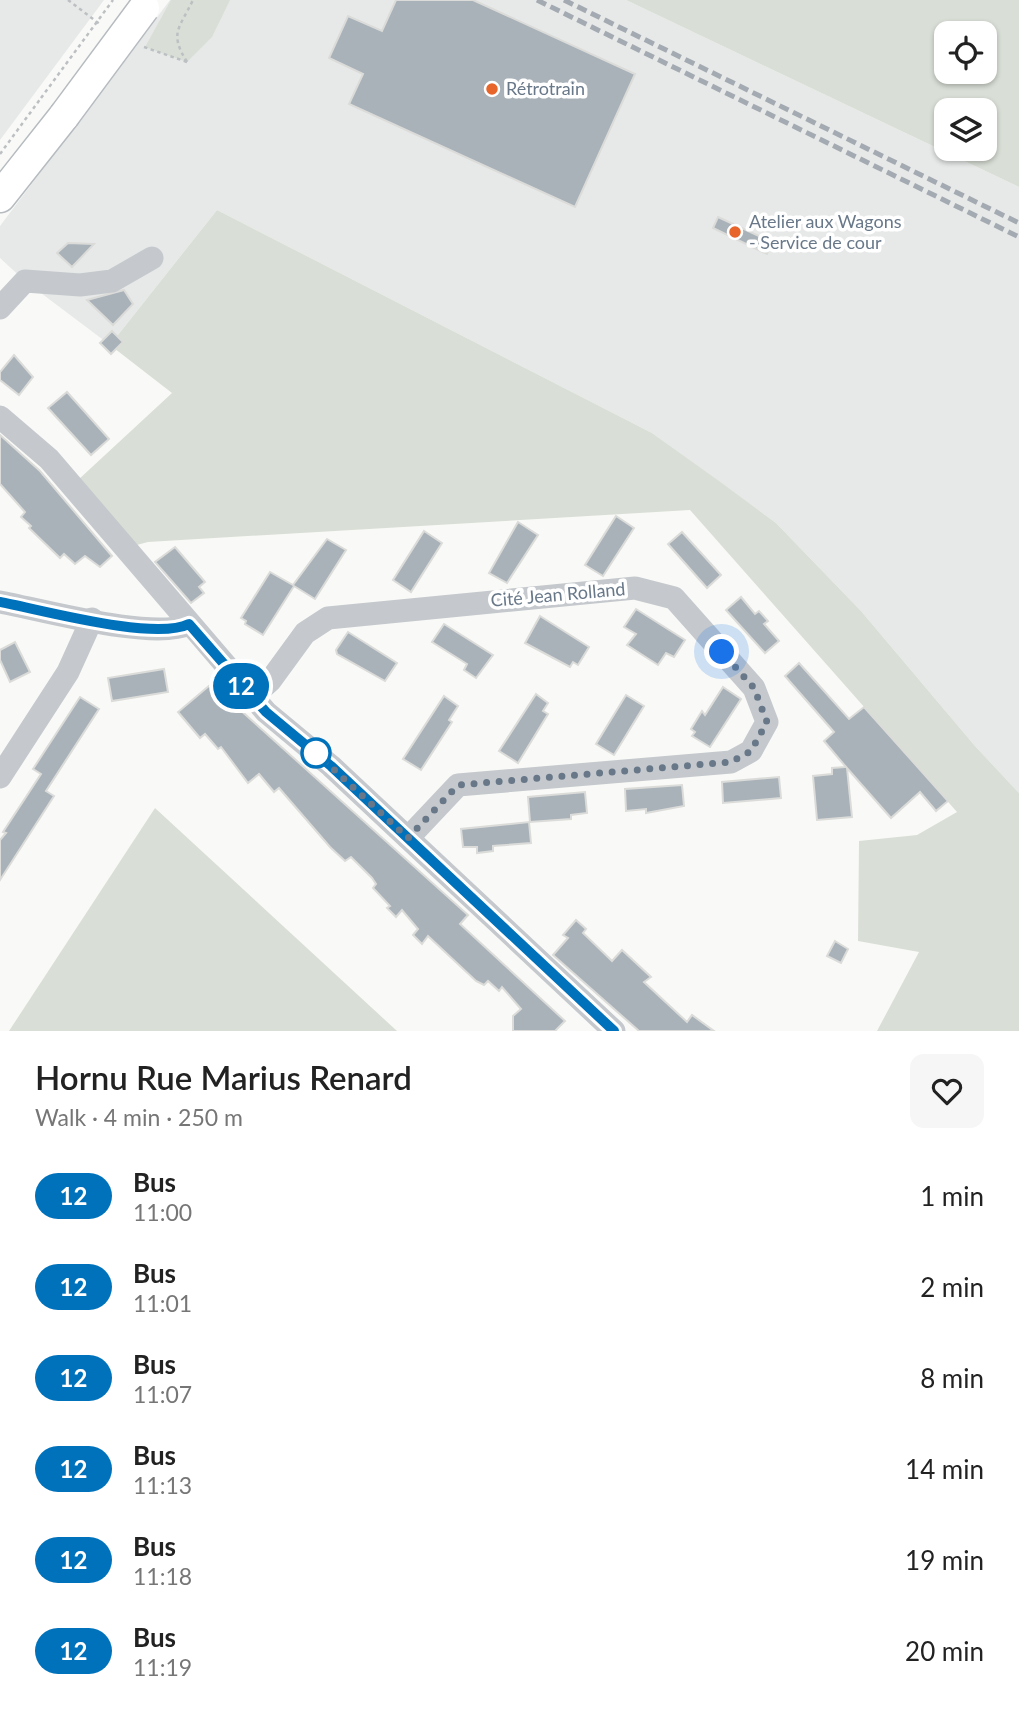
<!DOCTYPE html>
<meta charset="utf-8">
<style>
:root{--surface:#fff;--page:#f6f6f6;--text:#222;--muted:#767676}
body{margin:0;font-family:Lato,sans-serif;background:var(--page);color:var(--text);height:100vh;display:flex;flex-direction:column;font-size:26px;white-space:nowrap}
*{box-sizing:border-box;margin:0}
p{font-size:23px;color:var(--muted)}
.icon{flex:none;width:38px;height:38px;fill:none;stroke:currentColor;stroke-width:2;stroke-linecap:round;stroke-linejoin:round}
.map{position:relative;height:1031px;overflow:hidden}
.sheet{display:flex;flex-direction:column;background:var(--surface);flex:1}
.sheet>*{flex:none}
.badge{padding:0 14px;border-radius:23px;font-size:24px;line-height:46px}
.buttons{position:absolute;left:934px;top:21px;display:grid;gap:14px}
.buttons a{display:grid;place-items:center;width:63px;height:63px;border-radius:14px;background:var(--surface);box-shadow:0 2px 5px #0004;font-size:35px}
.you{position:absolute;width:35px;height:35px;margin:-18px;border:5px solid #fff;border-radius:50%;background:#1a73e8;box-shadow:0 0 0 10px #1a73e833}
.map>.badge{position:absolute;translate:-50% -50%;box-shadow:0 0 0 4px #fff}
.round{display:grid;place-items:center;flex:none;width:74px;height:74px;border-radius:14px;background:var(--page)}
.summary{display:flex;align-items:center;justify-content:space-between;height:119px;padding:0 35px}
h1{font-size:33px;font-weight:600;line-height:52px}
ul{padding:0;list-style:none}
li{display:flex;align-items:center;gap:21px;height:91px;padding:0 35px}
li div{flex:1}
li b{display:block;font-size:26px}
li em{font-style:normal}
li .badge{min-width:77px;font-weight:700;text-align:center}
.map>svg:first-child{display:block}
.built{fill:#e7e9e8}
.green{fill:#d9dfd6;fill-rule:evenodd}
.building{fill:#a9b2b9;stroke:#dbdcd9;stroke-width:2}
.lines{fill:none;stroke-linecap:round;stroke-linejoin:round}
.major-casing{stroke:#b6bbc0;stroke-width:33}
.path{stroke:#bdc0c3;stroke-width:2.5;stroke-dasharray:3.5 3.5;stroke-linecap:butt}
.minor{stroke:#c5c9cd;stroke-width:23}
.major{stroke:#fff;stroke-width:30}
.rail{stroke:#a4aab1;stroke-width:5;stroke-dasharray:10 5;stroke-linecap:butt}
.major-bridge-casing{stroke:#b6bbc0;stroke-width:33;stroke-linecap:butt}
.path-bridge{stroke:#bdc0c3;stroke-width:2.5;stroke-dasharray:3.5 3.5;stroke-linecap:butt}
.major-bridge{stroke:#fff;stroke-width:30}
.line-casing{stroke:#fff;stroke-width:16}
.line{stroke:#0072bc;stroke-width:10}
.walk{stroke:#687889;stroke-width:7;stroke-dasharray:0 12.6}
.poi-dot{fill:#e7642a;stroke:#fff;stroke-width:2.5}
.stop-dot{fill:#fff;stroke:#0072bc;stroke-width:3.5}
.labels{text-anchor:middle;stroke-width:7;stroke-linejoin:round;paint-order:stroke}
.poi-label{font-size:18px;fill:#687889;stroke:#fff;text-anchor:start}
.street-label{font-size:18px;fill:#687889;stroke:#fff}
</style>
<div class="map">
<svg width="1019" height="1031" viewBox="0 0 1019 1031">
<rect width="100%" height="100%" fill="#f9faf7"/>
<g class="built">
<path d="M0,0h104l-104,140z"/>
<path d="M170,0h456l393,187v606l-44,-47 -114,-135 -85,-88 -124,-90 -435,-223 -107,135 -85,-64 -25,-23v-32z"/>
</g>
<g class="green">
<path d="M171,0h59l-18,37 -25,25 -42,-15z"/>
<path d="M626,0h393v187zM947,33h38v39h-38zM947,110h38v39h-38z"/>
<path d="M217,210l435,223 67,48 57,42 85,88 114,135 44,47v238h-142l42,-79 -61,-11 1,-100 58,-6 40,-23 -267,-302 -542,32 -15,4 -55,-66 94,-87 -62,-48z"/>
<path d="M155,808l242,223h-388z"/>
</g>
<g class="building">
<path d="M396,0h77l162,74 -60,133 -226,-103 14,-30 -34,-16 19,-42 34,15z"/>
<path d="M718,217l54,25 -5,12 -54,-26z"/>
<path d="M68,243l26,1 -22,23 -15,-14z"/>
<path d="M124,290l9,14 -20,21 -26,-25z"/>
<path d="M112,331l11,11 -12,12 -11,-11z"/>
<path d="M14,355l19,22 -14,18 -19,-15v-8z"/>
<path d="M67,392l42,47 -18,16 -43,-47z"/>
<path d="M0,435l40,36 72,85 -12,11 -15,-11 -10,8 -11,-10 -4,4 -31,-30 2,-2 -10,-9 4,-5 -25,-28z"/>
<path d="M616,516l18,12 -31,48 -18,-11z"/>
<path d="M518,522l20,13 -31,48 -18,-10z"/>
<path d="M424,531l18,12 -31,49 -18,-12z"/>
<path d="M682,532l39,43 -14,13 -39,-44z"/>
<path d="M327,539l19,11 -31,49 -21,-13 -31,49 -18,-11 1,-3 -5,-3 29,-46 23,13z"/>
<path d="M175,547l30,35 -6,5 5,6 -13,10 -36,-41z"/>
<path d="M741,597l14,17 4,-3 9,10 -4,3 15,17 -14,12 -39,-43z"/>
<path d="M636,609l49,31 -11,17 -8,-4 -8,12 -31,-20 9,-11 -12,-7z"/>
<path d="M540,616l49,31 -11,18 -5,-3 -3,5 -45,-24z"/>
<path d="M444,624l49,31 -17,23 -12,-8 3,-6 -35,-22z"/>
<path d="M348,632l49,31 -12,18 -48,-27 -1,-4z"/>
<path d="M15,642l15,30 -20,10 -10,-22v-10z"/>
<path d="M799,663l50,56 15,-12 84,94 -12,10 -16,-19 -29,26 -44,-50 5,49 -35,3 -4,-44 19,-2v-6l14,-1 -22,-26 10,-9 -49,-56z"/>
<path d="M164,669l4,23 -56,9 -4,-23z"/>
<path d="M216,680l21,27 231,208 -8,9 105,97 -10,10h-42v-15l8,-7 -19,-22 -3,4 -11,-10 -4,4 -8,-4 -48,-45 -6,8 -9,-9 5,-6 -16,-19 -6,7 -9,-9 3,-2 -17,-18 3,-4 -4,-6 -21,-21 -6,4 -15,-14 -51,-59 -5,4 -15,-18 -11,9 -27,-36 -3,2 -13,-15 -5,4 -22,-26z"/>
<path d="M723,687l18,12 -31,48 -18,-11 3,-4 -4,-3 11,-18 3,4z"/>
<path d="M536,694l12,9 -5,8 5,3 -30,49 -19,-12z"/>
<path d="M626,695l18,11 -30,49 -18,-11z"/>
<path d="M444,696l14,10 -9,14 3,2 -31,48 -18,-11z"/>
<path d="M80,697l19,12 -53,82 8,5 -54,84v-40l6,-7 -3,-1 38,-58 -8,-5z"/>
<path d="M779,777l2,21 -58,5 -1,-21z"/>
<path d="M682,785l2,21 -38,7v-4l-20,2 -1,-22z"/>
<path d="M585,792l2,21 -16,2v4l-41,3 -2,-25z"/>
<path d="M529,822l2,21 -38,3v5l-16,2v-6h-14l-2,-18z"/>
<path d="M576,920l10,9 -3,4 29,28 10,-11 29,27 -7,5 43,40 5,-7 22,16h-75l-86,-76 15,-17 -5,-3z"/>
<path d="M835,941l13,8 -7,14 -14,-7z"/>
</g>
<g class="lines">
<defs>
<path id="major" d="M0,197l64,-81"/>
</defs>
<use href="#major" class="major-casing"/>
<g class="path">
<path d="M68,0l33,25"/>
<path d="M144,47l43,15"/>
<path d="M187,62c-18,-29 -8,-33 6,-62"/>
<path d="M0,154l41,-56"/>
</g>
<g class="minor">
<path d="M0,308l25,-27 55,4 32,-4 40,-23"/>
<path d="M0,417l49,42 217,253 65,54 283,265"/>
<path d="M0,602c43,8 154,39 189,22"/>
<path d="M252,697l18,-16 35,-48 23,-15 307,-30 39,10 80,90 13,34 -16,29 -20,11 -273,23 -50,53"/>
<path d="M0,777l68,-105 24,-53"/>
</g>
<use href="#major" class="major"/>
<g class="rail">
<path d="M537,0l482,237"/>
<path d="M564,0l455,223"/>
</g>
<defs>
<path id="major-bridge" d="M64,116l80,-108"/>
</defs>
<use href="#major-bridge" class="major-bridge-casing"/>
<path class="path-bridge" d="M41,98l72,-98"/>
<use href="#major-bridge" class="major-bridge"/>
</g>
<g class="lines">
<defs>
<path id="line" d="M0,602c42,8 154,39 189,22l77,88 65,54 283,265"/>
</defs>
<use href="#line" class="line-casing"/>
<use href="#line" class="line"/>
<path class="walk" d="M316,753l92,85 50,-53 273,-23 20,-11 16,-29 -13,-34 -32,-36"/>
</g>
<g class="poi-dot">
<circle cx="492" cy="89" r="7"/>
<circle cx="735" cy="232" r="7"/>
</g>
<circle class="stop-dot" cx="316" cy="753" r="14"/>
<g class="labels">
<g class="poi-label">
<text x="506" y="95">Rétrotrain</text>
<text x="749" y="228">Atelier aux Wagons<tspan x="749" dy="21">- Service de cour</tspan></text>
</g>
<g class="street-label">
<text transform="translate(558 595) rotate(-5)" y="6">Cité Jean Rolland</text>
</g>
</g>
</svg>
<div class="buttons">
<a><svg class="icon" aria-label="locate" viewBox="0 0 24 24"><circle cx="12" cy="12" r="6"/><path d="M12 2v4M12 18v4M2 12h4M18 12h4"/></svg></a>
<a><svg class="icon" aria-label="layers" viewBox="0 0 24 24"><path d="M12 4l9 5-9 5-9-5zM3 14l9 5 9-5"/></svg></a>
</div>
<div class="you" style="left:722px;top:652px"></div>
<b class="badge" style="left:241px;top:686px;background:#0072bc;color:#fff">12</b>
</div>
<section class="sheet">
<div class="summary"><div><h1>Hornu Rue Marius Renard</h1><p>Walk · 4 min · 250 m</p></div><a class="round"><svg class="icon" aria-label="heart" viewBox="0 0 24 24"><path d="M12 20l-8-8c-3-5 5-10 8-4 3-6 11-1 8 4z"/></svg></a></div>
<ul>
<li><span class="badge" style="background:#0072bc;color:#fff">12</span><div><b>Bus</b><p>11:00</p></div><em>1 min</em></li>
<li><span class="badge" style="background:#0072bc;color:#fff">12</span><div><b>Bus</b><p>11:01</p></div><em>2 min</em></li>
<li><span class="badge" style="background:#0072bc;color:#fff">12</span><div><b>Bus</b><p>11:07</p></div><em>8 min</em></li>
<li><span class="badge" style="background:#0072bc;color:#fff">12</span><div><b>Bus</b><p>11:13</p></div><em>14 min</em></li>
<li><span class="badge" style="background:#0072bc;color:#fff">12</span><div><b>Bus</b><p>11:18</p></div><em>19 min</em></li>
<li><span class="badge" style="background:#0072bc;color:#fff">12</span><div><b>Bus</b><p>11:19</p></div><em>20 min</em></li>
</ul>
</section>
